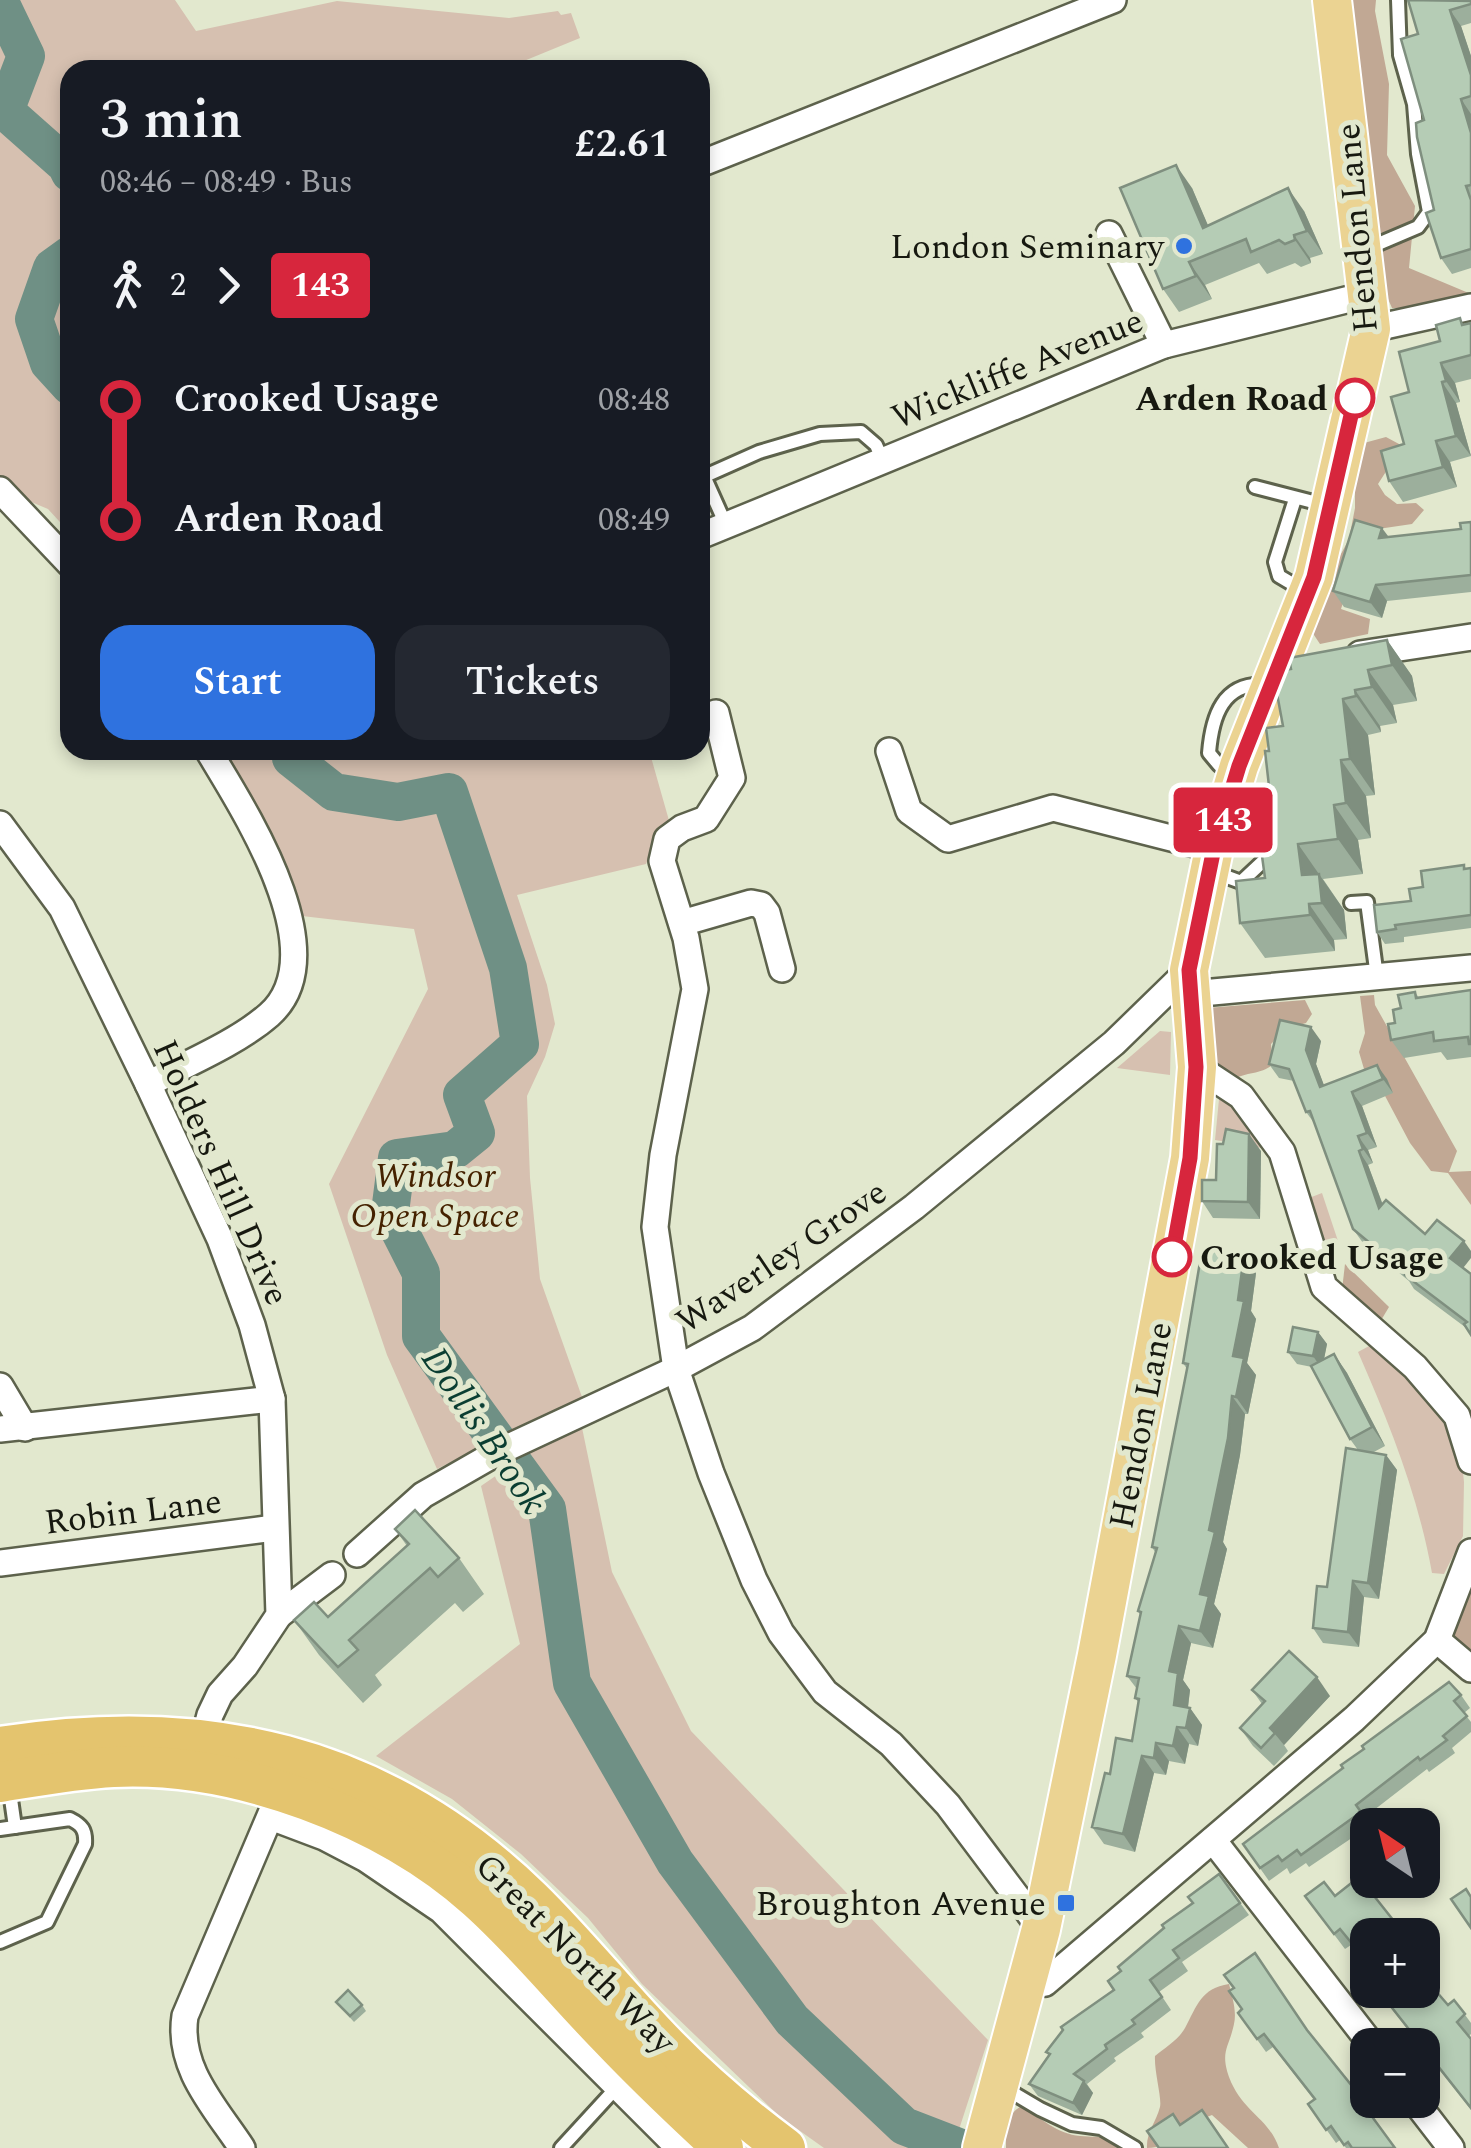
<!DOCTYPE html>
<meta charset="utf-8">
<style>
:root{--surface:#171b24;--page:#242831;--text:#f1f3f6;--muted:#9ea1a6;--accent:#2f72df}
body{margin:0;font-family:Spectral,serif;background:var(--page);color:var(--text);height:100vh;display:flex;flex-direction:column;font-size:38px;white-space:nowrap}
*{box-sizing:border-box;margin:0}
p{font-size:32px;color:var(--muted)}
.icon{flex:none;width:55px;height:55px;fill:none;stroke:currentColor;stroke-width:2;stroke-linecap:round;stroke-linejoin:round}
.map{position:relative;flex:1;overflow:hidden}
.side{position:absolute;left:60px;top:60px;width:650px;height:700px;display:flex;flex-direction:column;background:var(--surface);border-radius:30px;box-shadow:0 5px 15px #0003}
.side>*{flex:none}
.badge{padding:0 20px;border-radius:8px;font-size:35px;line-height:65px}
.needle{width:65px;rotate:325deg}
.tools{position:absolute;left:1350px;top:1808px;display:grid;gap:20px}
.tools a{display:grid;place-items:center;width:90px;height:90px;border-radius:20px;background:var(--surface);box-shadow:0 5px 15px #0003;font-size:50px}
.map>.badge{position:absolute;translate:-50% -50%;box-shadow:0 0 0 5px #fff}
.legs{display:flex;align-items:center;gap:15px;height:110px;padding:0 40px;font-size:32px}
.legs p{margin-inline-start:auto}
.head{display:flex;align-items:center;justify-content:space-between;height:170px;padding:0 40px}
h1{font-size:55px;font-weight:600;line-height:75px}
.cta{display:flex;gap:20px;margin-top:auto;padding:20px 40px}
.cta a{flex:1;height:115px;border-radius:30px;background:var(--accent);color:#fff;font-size:40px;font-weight:600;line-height:115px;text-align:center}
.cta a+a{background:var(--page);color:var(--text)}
ul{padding:0 40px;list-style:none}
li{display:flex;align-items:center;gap:35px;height:120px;font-size:38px}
li i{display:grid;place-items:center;width:15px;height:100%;margin:0 12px;background:currentColor}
li i::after{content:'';width:25px;height:25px;margin:-12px;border:8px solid;border-radius:50%;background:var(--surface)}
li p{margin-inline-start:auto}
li:first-child i{background:linear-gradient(#0000 50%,currentColor 0)}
li:last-child i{background:linear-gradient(currentColor 50%,#0000 0)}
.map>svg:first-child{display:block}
.green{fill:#d6c0b0}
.forest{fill:#c1a894}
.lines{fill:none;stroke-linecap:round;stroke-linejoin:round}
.river{stroke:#6f9085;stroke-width:38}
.service-casing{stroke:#5d624c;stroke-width:18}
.minor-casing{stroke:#5d624c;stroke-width:30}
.primary-casing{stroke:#fff;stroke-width:42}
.trunk-casing{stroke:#fff;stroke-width:45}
.service{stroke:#fff;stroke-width:12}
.minor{stroke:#fff;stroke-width:25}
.primary{stroke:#ebd392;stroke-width:38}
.trunk{stroke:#e4c46e;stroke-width:40}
.wall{fill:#9caf9c}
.shaded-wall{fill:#7f8f7f}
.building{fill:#b5ccb5;stroke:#7f8f7f;stroke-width:2.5}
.line-1-casing{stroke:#fff;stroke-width:22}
.line-1{stroke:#d7263d;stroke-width:15}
.poi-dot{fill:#2f72df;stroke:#e2e8ce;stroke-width:4}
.stop-1-dot{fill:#fff;stroke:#d7263d;stroke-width:5}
.labels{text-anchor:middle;stroke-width:10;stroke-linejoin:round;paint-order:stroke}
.street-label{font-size:35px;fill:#171910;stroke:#e2e8ce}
.poi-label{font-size:35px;fill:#171910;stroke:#e2e8ce;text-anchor:end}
.stop-label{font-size:35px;font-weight:bold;fill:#171910;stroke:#e2e8ce;text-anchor:end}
.park-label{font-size:35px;font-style:italic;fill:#452200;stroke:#e2e8ce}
.water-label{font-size:38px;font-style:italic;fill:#0b3e32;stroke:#e2e8ce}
</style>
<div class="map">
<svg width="1471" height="2148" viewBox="0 0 1471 2148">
<rect width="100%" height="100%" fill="#e2e8ce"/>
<g class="green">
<path d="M0,0h175l21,31 141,-30 172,17 49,-7 3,4 10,-2 9,25 -78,32h-432v463l-22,-24 -31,-13 -17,-16z"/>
<path d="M219,750h430l21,74 -15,15 -9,25 -129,31 30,90 8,39 -10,33 -18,39 3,82 10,101 42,118 -145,72 -50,-114 -58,-171 99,-195 -14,-60 -112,-13z"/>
<path d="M1160,1031l11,1 -1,43 -53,-7z"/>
<path d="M1220,1089l53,61 -58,-10z"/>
<path d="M1322,1193l16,48 -14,4 -15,-47z"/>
<path d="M1371,1345l71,61 18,38 4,38 -1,54 -19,38 -12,-1c-14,-78 -42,-148 -74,-221z"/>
<path d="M580,1418l32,154 79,159 297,309 -35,108h-129l-45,-32 -137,-132 -54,-66 -67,-64 -69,-55 -76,-43 144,-112 -39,-158z"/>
</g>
<g class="forest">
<path d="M1343,0h33l-1,11 14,73 -2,71 28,51 -6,62 62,26v3l-40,11h-39l-10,-23z"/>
<path d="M1386,437l13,7 2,15 -14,11 -9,14 7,11 12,9 19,-1 8,7 -12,14 -34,5 -14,7 -23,73 29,10 -2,15 -48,10 -8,-12 22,-65 15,-28 6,-31v-40l9,-25z"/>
<path d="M1374,995l1,10 82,146 -8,21 22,-1v34l-23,-32 -17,-2 -21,-28 -26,-49 -20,-25 -5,-17 6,-19 -5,-37z"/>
<path d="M1305,1000l7,14 -6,9 -20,6 -15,15 2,20c-11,11 -27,7 -40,16l-22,-13 -4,-59z"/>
<path d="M1345,1264l44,43 -9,15 -38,-32z"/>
<path d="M1471,1589v68l-20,-22z"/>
<path d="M1229,1984c3,12 8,27 5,40 -5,24 -14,27 -5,53 13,35 40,41 50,71h-31l-36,-33c-24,8 -39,33 -65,33 -1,-15 9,-26 13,-41 2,-9 -6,-36 -5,-51 10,-8 24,-17 30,-28 12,-22 16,-40 44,-44z"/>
<path d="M1024,2105c16,14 34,29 56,31 26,2 22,-2 46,12h-120c0,-17 -1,-35 18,-43z"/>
</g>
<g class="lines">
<g class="river">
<path d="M0,2l26,54 -21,55 61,54 4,8"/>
<path d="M70,255l-18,13 -18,51 15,44 21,23"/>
<path d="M303,750l-12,8 43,34 64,10 51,-10 59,176 12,76 -58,51 14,38 -21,17 -58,8 -7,54 31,61v63l126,173 25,174 103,179 117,158 112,106 57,22"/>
</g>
<defs>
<g id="service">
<path d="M1364,250l54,-23 11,-15 -11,-58 -4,-50 -14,-49 -2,-55"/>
<path d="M700,467l26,58"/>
<path d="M705,476l54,-24 61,-18 41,-2 15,13 7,16"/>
<path d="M1255,487l70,18"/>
<path d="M1295,499l-20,63 4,14 27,16"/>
<path d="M1234,774l-15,-9 -10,-12c3,-37 14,-71 56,-68"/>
<path d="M1233,792l34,17 5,6"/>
<path d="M1211,871l30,11 31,-29"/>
<path d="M1351,903l16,-1 10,75"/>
<path d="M9,1785l6,42"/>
<path d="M0,1829l70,-10c12,6 16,11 15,25l-38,78 -47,20"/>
<path d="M1003,2087l37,22 32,15 29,4 34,20"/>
<path d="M561,2148l56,-61"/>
</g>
<g id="minor">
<path d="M700,164l413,-164"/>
<path d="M1109,234l55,111"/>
<path d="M1371,329l100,-22"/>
<path d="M0,490l70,74"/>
<path d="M700,536l464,-191 206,-51"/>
<path d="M1360,654l111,-17"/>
<path d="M716,713l16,65 -26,41 -24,9 -15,11 -5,22 24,77 9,51 -32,166 -8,72 21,142 35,104 43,107 27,53 44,59 66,52 57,61 93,124"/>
<path d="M889,751l20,60 39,28 105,-31 161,41"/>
<path d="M0,824l62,84 86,176 72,155 32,86 20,74 7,216 -34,51 -25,28 -10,21 -6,23"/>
<path d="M682,923l69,-20 10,2 6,8 15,56"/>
<path d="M1191,994l280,-26"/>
<path d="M1197,1067l44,29 41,56 42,135 91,80 42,49 14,45"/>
<path d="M148,1084c38,-20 89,-41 121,-69 69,-61 -25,-205 -61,-265"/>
<path d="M0,1386l25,42"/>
<path d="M0,1429l272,-30"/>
<path d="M357,1554l66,-59 75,-43 178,-83 76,-41 162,-121 200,-164 75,-73"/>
<path d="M0,1563l274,-35"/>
<path d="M279,1615l53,-40"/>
<path d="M1437,1640l34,29"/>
<path d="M271,1817l53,20 42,22 75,51 238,238"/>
<path d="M1213,1840l159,205"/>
<path d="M1029,1976l16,7 309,-264 83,-79 34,-88"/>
<path d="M1414,2100l37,48"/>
<path d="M242,2148c-27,-41 -65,-80 -57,-132l91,-214"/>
</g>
<path id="primary" d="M982,2148l59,-219 56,-274 93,-497 7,-91 -8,-97 25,-121 25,-83 75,-189 57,-248 -39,-329"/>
<g id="trunk">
<path d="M0,1747c203,-32 380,5 531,152 47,46 88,98 134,145 36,37 78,73 120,104"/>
<path d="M0,1782c37,-6 75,-13 113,-15 124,-6 272,50 364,132 47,42 87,92 131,137 37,39 76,76 115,112"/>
</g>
</defs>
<use href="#service" class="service-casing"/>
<use href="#minor" class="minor-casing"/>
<use href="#primary" class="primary-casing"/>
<use href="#trunk" class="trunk-casing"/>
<use href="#service" class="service"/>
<use href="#minor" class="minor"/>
<use href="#primary" class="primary"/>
<use href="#trunk" class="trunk"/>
</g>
<g class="wall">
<path d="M1408,0h63v23l-10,3 10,30v212l-19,6 -11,-16 -17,-138 -6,-86z"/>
<path d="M1192,188l16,38 96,-15 19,43 -13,4 1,5 -10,4 -6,-4 -28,11 -8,-11 -54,22 7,14 -33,13 -16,-23z"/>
<path d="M1471,323v56l-16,4 5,19 -4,1 15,53 -21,6 7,25 -54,15 -14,-21 15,-37 5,-52 31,-51 25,-16z"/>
<path d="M1471,522v70l-84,9 -5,17 -38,-11 -11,-16 56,-54 72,-8z"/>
<path d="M1387,640l25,36 5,25 -24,4 4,18 -17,3 1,6 -13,3 7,60 -9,1 5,42 -13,2 5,34 -40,5 21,31 3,29 -13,1 1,11 -70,7 -25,-35 25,-45 -4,-36 -6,-8 15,-39 -1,-44 14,-25 8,-57z"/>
<path d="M1464,865l2,4 5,-1v60l-67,9v5l-19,2 -8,-12 46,-45z"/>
<path d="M1471,990v67l-24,3 -6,-8 -37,6 -13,-18 4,-17 6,-15 14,-16 4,6z"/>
<path d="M1321,1041l-5,23 8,22 63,-7 6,14 -31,13 15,41 -9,3 5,13 -5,2 15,40 88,69 -6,53 -51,-38 -5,-8 -46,-38 -10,-14 -38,-105 -9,-12 -12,-31 -15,-3 -10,-14z"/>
<path d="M1223,1144l38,7 -1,68 -47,-1 -11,-17 14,-21z"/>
<path d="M1244,1256l12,17 -5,38 5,8 -9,44 9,12 -8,39h-3l-5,41 -17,87 4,7 -13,55 7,10 -8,34 -22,-5 -8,37 7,10 -2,18h2l12,17 -4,21 -9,-2 -4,20 -16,-3 -3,14 -12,-2 -19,79 -31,-8 -12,-17 18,-53 22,-33 7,-38 -4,-5 2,-9 -10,-13 14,-60 -3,-5 17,-59 -3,-5 35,-178 -4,-6z"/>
<path d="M1318,1332l9,12 -3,15 10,-5 13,19 38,73 -13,7 14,2 11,15 -18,129 -15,-2 -5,50 -36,-4 -10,-15 14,-41 31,-137 -8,-11 -38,-72 -15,-3 -9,-12z"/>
<path d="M395,1529l64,29 25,36 -21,18 -8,-9 -80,72 7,10 -19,18 -44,-48 -25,-35 34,-3 79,-71z"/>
<path d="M1252,1690l78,6 -46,49 4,6 -14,15 -21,-20 -13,-18 22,-24z"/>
<path d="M1461,1695l9,13 -6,5 7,9v10l-19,16 3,5 -26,19 -2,-3 -62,48 5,8h-2v2l-59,40 -3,-4 -16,11 -3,-6 -18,13 -26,-37z"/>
<path d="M1219,1874l30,41 -67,47 6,9 -29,21 12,18 -30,23 3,4 -30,21 2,3 -29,23 6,9 -11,22 -44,-19 -9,-12 20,-28 -3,-4 68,-62 7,-19 72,-68z"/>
<path d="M1305,1896l63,39v30l-17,-20 -6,4z"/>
<path d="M1422,1958l9,13 -7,6 24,28 6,-5 17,23v11l-2,2 2,3v71l-49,-62v-3h-2l-43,-55h45z"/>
<path d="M1234,1988l74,44 56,69 10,14 -2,1 23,32h-49l-6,-8 -4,3 -28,-39 6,-4 -41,-53 -7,5 -28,-39 4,-4z"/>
<path d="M336,2002l26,3 4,6 -12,11z"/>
</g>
<g class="shaded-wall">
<path d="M1450,10l11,16 10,30v19z"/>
<path d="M1461,99l10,15v19z"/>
<path d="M1176,165l16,23 27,63 -16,-23z"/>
<path d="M1288,188l16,23 19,43 -16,-23z"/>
<path d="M1294,235l16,23 1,5 -16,-23z"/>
<path d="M1189,262l16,23 7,14 -16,-23z"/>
<path d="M1441,363l14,20 5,19 -14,-21z"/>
<path d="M1442,382l14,21 15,53 -15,-20z"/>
<path d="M1436,441l14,21 7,25 -14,-20z"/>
<path d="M1382,528l12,16 -15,-6z"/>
<path d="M1376,585l11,16 -5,17 -12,-16z"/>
<path d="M1387,640l25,36 5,25 -25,-36z"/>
<path d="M1368,670l25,35 4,18 -25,-36z"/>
<path d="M1355,690l25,36 1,6 -25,-36z"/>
<path d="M1343,699l25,36 7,60 -25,-36z"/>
<path d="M1341,760l25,36 5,42 -25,-35z"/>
<path d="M1334,805l24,35 5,34 -25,-35z"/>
<path d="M1298,844l46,66 3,29 -45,-64z"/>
<path d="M1309,904l25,36 1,11 -25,-36z"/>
<path d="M1311,1027l10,14 -5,23 14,37 -10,-14 -14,-37z"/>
<path d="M1377,1065l10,14 6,14 -10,-14z"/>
<path d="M1352,1092l10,14 15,41 -10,-14z"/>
<path d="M1249,1134l12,17 -1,68 -12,-17z"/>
<path d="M1358,1136l10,14 5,13 -10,-14z"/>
<path d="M1359,1151l9,14 21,57 -10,-14z"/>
<path d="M1464,1241l7,10v7l-11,14 -10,-14z"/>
<path d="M1244,1256l12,17 -5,38 5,8 -9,44 9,12 -8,39 -12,-17 -3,-41 5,-56z"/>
<path d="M1318,1332l9,12 -5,25 -9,-13z"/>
<path d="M1334,1354l13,19 38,73 -13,-19z"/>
<path d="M1232,1396l13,18 -5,41 -17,87 4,7 -13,55 7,10 -8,34 -13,-17v-37l9,-64z"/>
<path d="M1386,1455l11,15 -18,129 -11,-16z"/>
<path d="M1353,1581l11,16 -5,50 -11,-15z"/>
<path d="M1179,1626l12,17 -8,37 7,10 -4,32 -12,-17 -5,-34z"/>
<path d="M1317,1677l13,19 -46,49 -14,-17z"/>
<path d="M1190,1708l12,17 -4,21 -12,-18z"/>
<path d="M1177,1727l12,17 -4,20 -12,-18z"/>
<path d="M1156,1743l13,18 -3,14 -12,-17z"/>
<path d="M1142,1756l12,17 -19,79 -12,-18z"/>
<path d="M1084,2081l9,12 -11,22 -9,-12z"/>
</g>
<g class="building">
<path d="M1408,0l63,1v3l-21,6 21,65v21l-10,3 10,34v52l-5,1 5,14v49l-30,9 -15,-45 8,-3 -17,-73 -1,-14 8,-3 -23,-81 17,-5z"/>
<path d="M1176,165l27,63 85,-40 19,43 -13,4 1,5 -10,4 -6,-4 -28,12 -5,-13 -57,23 7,14 -33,13 -43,-101z"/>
<path d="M1460,318l2,7 9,-2v32l-30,8 5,18 -4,1 14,54 -20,5 7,26 -54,14 -8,-30 23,-7 -13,-47 18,-5 -10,-40 41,-11 -4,-16z"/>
<path d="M1355,520l27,8 -3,10 82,-9 -1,-6 11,-1v53l-95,10 -6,17 -37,-11z"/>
<path d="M1387,640l5,25 -24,5 4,17 -17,3 1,6 -13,3 7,60 -9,1 5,43 -12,2 4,34 -40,5 4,31 17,-1 3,29 -13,1 1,11 -70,8 -4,-42 29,-3 -6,-44h-4l-1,-8 6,-30 10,-1 -5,-44h4l-3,-23 17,-2 -10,-54 18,-3 -2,-11z"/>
<path d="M1464,865v4l7,-1v47l-76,10 1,4 -19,3 -3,-27 37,-4 -2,-12 14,-2 -2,-16z"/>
<path d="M1471,990v54h-2l-1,-7 -34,4 -1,-9 -42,8 -3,-16 7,-1 -2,-13 8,-2 -3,-13 17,-3 1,6z"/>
<path d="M1280,1020l31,7 -5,23 14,37 57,-22 6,14 -31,13 15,41 -9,3 5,13 -4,2 20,57 7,-8 39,34 12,-14 27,21 -14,17 21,16v61l-7,-11 3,-2 -62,-47 1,-2 -53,-44 -43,-118 -4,1 -17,-43 -20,-5z"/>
<path d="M1226,1129l23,5 -1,68 -46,-1v-21h14l1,-36h6z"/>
<path d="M1202,1250l42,6 -6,44 6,1 -11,55 11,2 -8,39 -4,-1 -4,42 -19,92 6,2 -15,62 9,2 -9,35 -21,-5 -10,45 9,2 -4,32 16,3 -4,20 -9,-1 -4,19 -17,-3 -2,15 -12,-2 -19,78 -31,-7 13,-54 5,1 6,-36 16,3 7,-42 -4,-1 4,-20 -12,-2 14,-64 -3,-1 19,-63 -5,-1 36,-183 -5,-1z"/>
<path d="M1293,1327l25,5 -5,24 -25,-4z"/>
<path d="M1334,1354l38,73 -22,12 -39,-73z"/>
<path d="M1346,1448l40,7 -18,128 -15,-2 -5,51 -35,-4 4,-42 10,1z"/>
<path d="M415,1510l44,48 -21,19 -8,-9 -81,72 9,10 -20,17 -44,-47 20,-18 14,15 81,-73 -14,-15z"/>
<path d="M1289,1651l28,26 -47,51 5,5 -14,15 -21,-20 25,-27 -13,-11z"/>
<path d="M1449,1682l12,13 -7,6 13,15 -24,20 4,4 -27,20 -2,-3 -62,48 5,7 -60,43 -4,-5 -15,11 -4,-5 -18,12 -17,-24 100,-76 -2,-3 23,-16 -2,-3z"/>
<path d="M1219,1874l21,29 -67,47 6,8 -29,22 12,17 -30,23 3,4 -30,21 2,4 -33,25 10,7 -11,22 -44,-19 21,-30 -4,-2 17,-22 -2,-3 53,-37 -6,-9 13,-10 -3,-4 46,-39 -2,-3 31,-22 -5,-6z"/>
<path d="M1359,1877l46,58h-37v28l-28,-34 -6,5 -29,-38 19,-14 11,14z"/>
<path d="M1466,1889l5,8v31l-20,-29z"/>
<path d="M1255,1953l52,77 57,71 -2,2 33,45h-43l-4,-6 -4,3 -13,-19 -5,4 -18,-26 7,-5 -51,-65 -7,5 -19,-26 4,-4 -13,-18 5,-3 -10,-13z"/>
<path d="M1422,1975l26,30 6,-5 11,14 -8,8 14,17v69l-93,-118h44z"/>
<path d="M348,1990l14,15 -12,11 -14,-14z"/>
<path d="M1202,2110l26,38h-69l-12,-17 26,-17 7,11z"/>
</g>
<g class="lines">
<defs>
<path id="line-1" d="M1172,1257l18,-99 6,-91 -7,-97 25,-122 25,-82 75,-189 41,-179"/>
</defs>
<use href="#line-1" class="line-1-casing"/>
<use href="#line-1" class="line-1"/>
</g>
<g class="poi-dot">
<circle cx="1184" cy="246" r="10"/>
<rect x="1056" y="1893" width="20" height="20" rx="5"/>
</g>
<g class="stop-1-dot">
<circle cx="1355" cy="398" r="18"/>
<circle cx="1172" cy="1257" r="18"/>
</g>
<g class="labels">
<g class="street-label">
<text transform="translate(1356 228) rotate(-95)" y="12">Hendon Lane</text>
<text transform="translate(1017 368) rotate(-22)" y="12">Wickliffe Avenue</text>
<text transform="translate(222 1172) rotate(66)" y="12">Holders Hill Drive</text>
<text transform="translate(781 1256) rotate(-34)" y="12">Waverley Grove</text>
<text transform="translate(1140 1425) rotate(-79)" y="12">Hendon Lane</text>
<text transform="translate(133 1511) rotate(-7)" y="12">Robin Lane</text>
<text transform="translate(576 1953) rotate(45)" y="12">Great North Way</text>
</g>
<g class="poi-label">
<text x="1164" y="258">London Seminary</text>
<text x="1046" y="1915">Broughton Avenue</text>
</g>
<g class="stop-label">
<text x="1328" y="410">Arden Road</text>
<text x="1200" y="1269" text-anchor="start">Crooked Usage</text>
</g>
<g class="park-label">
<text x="435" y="1187">Windsor<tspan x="435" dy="40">Open Space</tspan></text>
</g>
<g class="water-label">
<text transform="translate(485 1430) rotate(56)" y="13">Dollis Brook</text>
</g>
</g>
</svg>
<div class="tools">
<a><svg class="needle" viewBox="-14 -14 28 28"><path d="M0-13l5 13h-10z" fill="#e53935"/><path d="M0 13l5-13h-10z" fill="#9ea1a6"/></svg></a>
<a>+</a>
<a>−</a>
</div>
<b class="badge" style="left:1223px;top:820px;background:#d7263d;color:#fff">143</b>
<section class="side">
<div class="head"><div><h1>3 min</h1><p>08:46 – 08:49 · Bus</p></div><b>£2.61</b></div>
<div class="legs"><svg class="icon" aria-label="walk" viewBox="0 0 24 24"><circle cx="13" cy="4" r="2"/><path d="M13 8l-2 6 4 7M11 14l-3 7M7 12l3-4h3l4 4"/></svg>2<svg class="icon" aria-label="forward" viewBox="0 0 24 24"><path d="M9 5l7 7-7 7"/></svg><b class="badge" style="background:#d7263d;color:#fff">143</b></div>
<ul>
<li><i style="color:#d7263d"></i><b>Crooked Usage</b><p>08:48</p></li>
<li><i style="color:#d7263d"></i><b>Arden Road</b><p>08:49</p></li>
</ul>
<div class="cta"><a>Start</a><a>Tickets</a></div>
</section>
</div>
